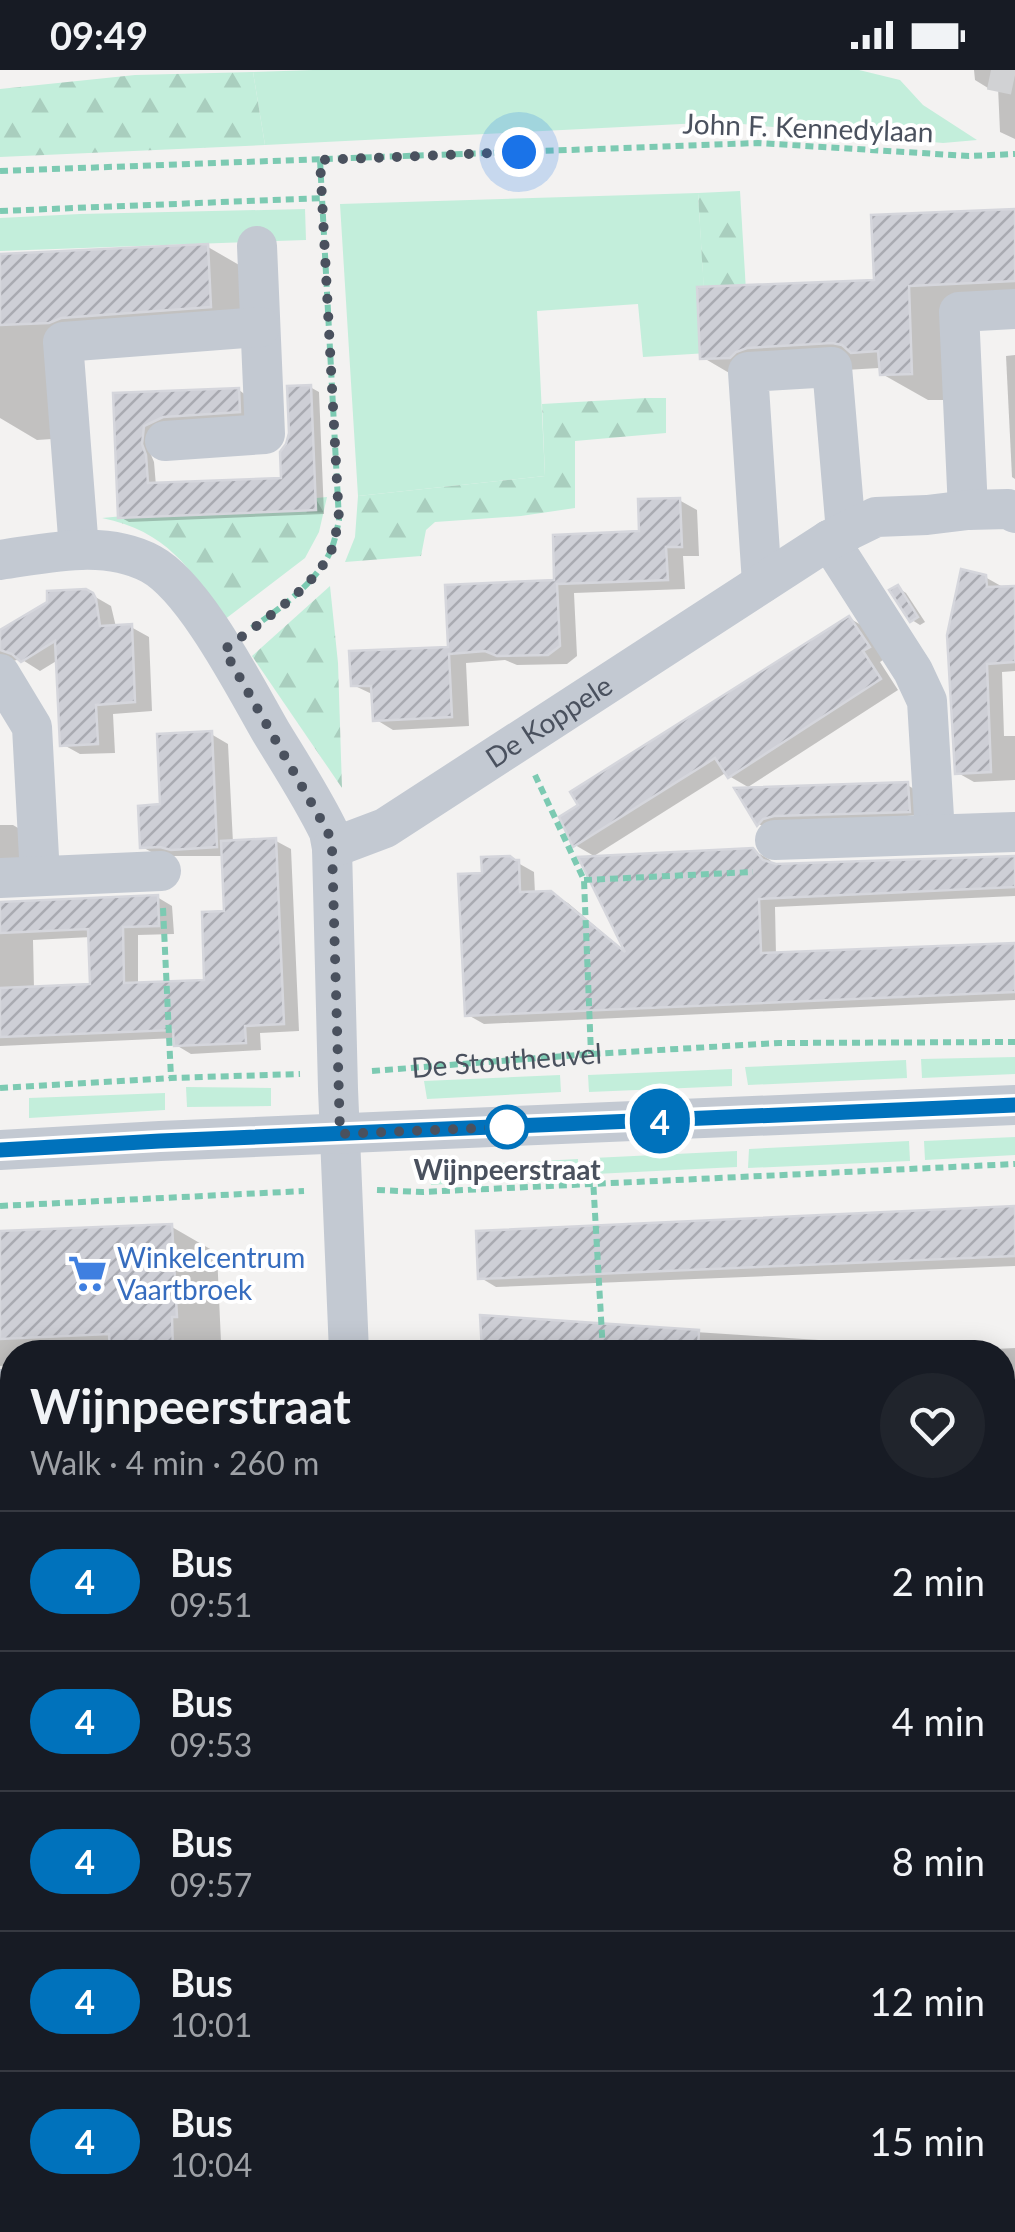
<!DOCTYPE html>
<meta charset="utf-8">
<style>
:root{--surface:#171b24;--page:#20242c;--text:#f1f3f6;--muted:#9ea1a6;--line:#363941}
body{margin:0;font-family:Lato,sans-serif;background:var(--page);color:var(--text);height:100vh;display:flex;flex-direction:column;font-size:38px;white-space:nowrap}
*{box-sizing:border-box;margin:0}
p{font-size:32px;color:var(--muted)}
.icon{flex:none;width:55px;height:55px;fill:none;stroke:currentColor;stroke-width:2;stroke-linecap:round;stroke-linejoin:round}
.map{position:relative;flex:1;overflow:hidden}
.drawer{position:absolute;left:0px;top:1270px;width:1015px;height:892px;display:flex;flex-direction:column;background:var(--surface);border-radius:40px 40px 0 0;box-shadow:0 5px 25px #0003}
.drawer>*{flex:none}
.badge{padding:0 20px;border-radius:32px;font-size:35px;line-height:65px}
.you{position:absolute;width:50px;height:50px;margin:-25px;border:8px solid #fff;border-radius:50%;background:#1a73e8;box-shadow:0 0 0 15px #1a73e833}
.map>.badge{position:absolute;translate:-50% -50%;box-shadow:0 0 0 5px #fff}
.round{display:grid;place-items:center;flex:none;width:105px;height:105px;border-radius:52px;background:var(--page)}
.overview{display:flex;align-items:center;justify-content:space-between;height:170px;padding:0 30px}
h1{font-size:48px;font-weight:700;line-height:75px}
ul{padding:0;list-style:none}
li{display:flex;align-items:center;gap:30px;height:140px;padding:0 30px;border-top:2px solid var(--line)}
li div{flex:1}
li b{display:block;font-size:38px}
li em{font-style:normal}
li .badge{min-width:110px;font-weight:700;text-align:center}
.status{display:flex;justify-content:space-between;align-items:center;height:70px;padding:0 50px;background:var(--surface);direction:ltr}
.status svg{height:28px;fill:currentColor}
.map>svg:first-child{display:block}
.grass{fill:#c3eedb}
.forest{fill:url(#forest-firs)}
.shadow{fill:#0003;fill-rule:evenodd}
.building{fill:url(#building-hatch);stroke:#d5d6dc;stroke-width:2.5}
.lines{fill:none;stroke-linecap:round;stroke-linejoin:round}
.minor-tunnel{stroke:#d1d2d4;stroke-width:40;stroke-dasharray:40 20;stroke-linecap:butt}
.path{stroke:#7ccab2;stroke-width:6;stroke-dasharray:8 5;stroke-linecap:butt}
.minor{stroke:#c3c9d2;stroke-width:40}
.line-casing{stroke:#fff;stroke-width:22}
.line{stroke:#0072bc;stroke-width:15}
.walk{stroke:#4a515e;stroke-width:10;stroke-dasharray:0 18}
.stop-dot{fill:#fff;stroke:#0072bc;stroke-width:5}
.labels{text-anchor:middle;stroke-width:8;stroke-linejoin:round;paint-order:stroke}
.street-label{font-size:28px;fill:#4a515e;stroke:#fff}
.stop-label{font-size:28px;font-weight:bold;fill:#4a515e;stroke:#fff}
.shop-label{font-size:28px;fill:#366cbe;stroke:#fff;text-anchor:start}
</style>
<div class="status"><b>09:49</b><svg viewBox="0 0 49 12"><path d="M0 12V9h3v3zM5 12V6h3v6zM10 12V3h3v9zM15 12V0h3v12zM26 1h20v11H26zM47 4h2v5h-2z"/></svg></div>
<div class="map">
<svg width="1015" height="2162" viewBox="0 0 1015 2162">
<defs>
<pattern id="forest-firs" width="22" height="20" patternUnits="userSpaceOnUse" patternTransform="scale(2.5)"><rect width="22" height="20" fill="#c3eedb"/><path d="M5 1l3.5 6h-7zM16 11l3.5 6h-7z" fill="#a9cebe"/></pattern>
<pattern id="building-hatch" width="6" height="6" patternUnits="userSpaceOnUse" patternTransform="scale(2.5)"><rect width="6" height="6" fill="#cecfd6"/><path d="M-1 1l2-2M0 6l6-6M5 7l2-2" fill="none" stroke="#a9aab1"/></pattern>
</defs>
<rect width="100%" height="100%" fill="#f3f2f1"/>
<g class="grass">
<path d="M313,0h546l41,10 23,25 54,35 -34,3 -222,-21 -456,23 -12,-73z"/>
<path d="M698,123l10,160 -65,4 -5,-53 -101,7 8,165 -187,20 -18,-292z"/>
<path d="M305,139l1,31 -306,11v-33l80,-4z"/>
<path d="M1015,987v17l-93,4 -1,-19z"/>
<path d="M906,990l1,18 -159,7 -3,-18z"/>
<path d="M732,999v17l-143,6 -1,-17z"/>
<path d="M560,1005l1,17 -134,7 -3,-18z"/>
<path d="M186,1017l85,1v18l-84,1z"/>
<path d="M165,1023v17l-136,8v-20z"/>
<path d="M1015,1067v18l-90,5 -1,-19z"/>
<path d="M909,1071l1,20 -162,7 1,-19z"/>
<path d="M737,1081v16l-142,7 -2,-16z"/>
<path d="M578,1089v16l-147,10 -1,-18z"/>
</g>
<g class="forest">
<path d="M253,2l12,73 -265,12v-68l135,-14z"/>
<path d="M740,121l6,100 -42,2 -6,-100z"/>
<path d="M646,328h20v35l-91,8v67l-54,8 -86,6 -9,8 -5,26 -76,6 10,-25 3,-41 187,-20 -3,-72z"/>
<path d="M327,427l-8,35 -14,26 -81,62c-33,-52 -58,-89 -122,-102z"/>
<path d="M330,516l8,77 4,125 -90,-132z"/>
</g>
<g class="shadow">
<path d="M974,0h41v69l-15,-7 -2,-45 -10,1 -13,-8z"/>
<path d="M1015,141v97l-61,3 3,89h-29l-46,-26v-5l-3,-1 -85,5 -46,11 -46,-27 174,-75z"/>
<path d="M208,177l45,26 3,59 -192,18 3,88 -30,2 -37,-22v-161z"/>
<path d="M1015,285v124l-3,-2 -6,-121z"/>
<path d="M310,317l9,5 5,122 -195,8 -9,-5 -4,-121 123,-6 8,6 1,20 -99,34 5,12 2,24 128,-5z"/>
<path d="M679,430l18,10 2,46h-16l2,33 -111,4 3,63 -10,8 -50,1 -12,-5 -39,3 3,63 -76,4 -18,-11 -1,-24 -21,-10 97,-36 107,-67 85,-48z"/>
<path d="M985,507l16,9 1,3 13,-1v83l-13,1 2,64h11v44l-41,2 -16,-9z"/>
<path d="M898,518l8,5 19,29 -5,3 -8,-5z"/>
<path d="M85,521l26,15 5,21h15l18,10 3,74 -39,3 2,39 -35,1 -18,-10 -4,-84 -18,11 -19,-12 -16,4 -5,6v-36l50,-29z"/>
<path d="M849,548l19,11 18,29 -6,4 18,28 -150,97 -19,-11 -2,-4 -133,84 -19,-11z"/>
<path d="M211,664l17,10 5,99 43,-2 15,8 8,182 -39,2 1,17 -70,4 -15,-9v-7l-176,8v-142l157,-7 15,9 2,28 -36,1v50l68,-3 21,-69 -3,-57h-65l-17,-9 21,-40zM91,867l2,50 -59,2 -1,-49z"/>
<path d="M907,715l9,5 2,25 -151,14 -8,-5 -20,-33z"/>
<path d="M0,755h13l15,9 1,27 -29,8z"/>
<path d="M753,780l17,10 4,6 241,-8v38l-240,11 1,48 239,-11v56l-531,24 -16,-9 17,-140 33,-12 16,9 1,22 15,-1 18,10 60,51z"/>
<path d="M1015,1138v58l-519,21 -15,-9z"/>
<path d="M172,1157l45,26 4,89h-4v10h-205v13l-12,1v-132z"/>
<path d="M483,1248l397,26 16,8h-412z"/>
<path d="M1015,1278v66h-13v-62h-67z"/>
<rect x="1002" y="1403" width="13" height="714"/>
<rect x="0" y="1437" width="12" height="267"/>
<path d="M12,1740v132l-12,1v-132z"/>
<path d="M12,1963v187h135v12h-147v-198z"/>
<path d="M189,2150h40v11l-32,1 -8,-4z"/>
</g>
<g class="building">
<path d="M1015,139v72l-106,5 3,88 -32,1 -2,-24 -27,2 -9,-8 -10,-2 -85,5 -11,4 -6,6 -30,1 -3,-72 177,-7 -3,-65z"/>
<path d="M208,174l3,63 -150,11 -12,5 -49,2v-71z"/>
<path d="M311,315l5,125 -198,8 -5,-125 126,-5 1,24 -77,5 -19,9 -2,18 4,11 2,28 133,-5 -1,-26 6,-8 3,-11 -2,-47z"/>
<path d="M680,428l2,49h-16l2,33 -111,4 3,62 -12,9 -51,1 -12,-5 -36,3 3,63 -79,4 -2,-35h-20l-2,-35 99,-4 -3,-62 109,-5 -1,-45 86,-4 -1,-32z"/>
<path d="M961,499l25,6 1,12 28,-1v76l-28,2 4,108 -36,2 -8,-139z"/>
<path d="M898,515l20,32 -8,5 -21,-32z"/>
<path d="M86,519l7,4 3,6 4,27 32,-2 3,78 -39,3 2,39 -38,2 -5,-105 -34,21 -9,-8 -12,-4v-20l47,-28v-11z"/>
<path d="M849,546l21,31 -7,4 18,28 -153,99 -13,-20 -142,89 -14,-30 19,-12 -8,-13z"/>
<path d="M212,661l5,116 -46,3 -11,-3 -20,1 -2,-42 22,-2 -3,-70z"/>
<path d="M908,712l2,30 -136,4 -11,3 -6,7 -23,-38z"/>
<path d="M276,768l8,186 -39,2 1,17 -72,3 -1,-16 -173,7v-49l90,-4 -2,-55 -88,4v-31l158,-7 1,31 -36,1 1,56 80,-3 -2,-68 22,-1 -3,-70z"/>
<path d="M753,778l10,12 13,4 239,-8v31l-256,12 2,54 254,-10v49l-550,24 -7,-142 24,-1 -1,-16 29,-1 5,4h4l1,32 31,-1 74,61 -47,-95z"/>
<path d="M1015,1136v50l-537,23 -2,-48z"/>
<path d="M172,1154l5,93h-5l1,35h-63l-1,-18 -109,5v-108z"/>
<path d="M480,1245l219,15 -1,22h-216z"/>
</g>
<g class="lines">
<path class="minor-tunnel" d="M991,0l24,5"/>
<g class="path">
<path d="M0,101l758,-28 211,13 46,-2"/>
<path d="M0,141l323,-13"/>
<path d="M252,558c28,-20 65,-45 79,-78 4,-9 6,-21 8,-30l-19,-360"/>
<path d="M535,705l49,105 7,174"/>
<path d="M584,810l169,-8"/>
<path d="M163,838l8,170"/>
<path id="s1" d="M372,1001l219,-17 188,-11 236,-1"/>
<path d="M0,1018l171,-10 129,-4"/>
<path d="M592,1091l11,191"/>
<path d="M377,1120l46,2 592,-28"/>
<path d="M0,1136l304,-15"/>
<path d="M602,1276l94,6"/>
<path d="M1002,1298l13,-1"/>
<path d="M1002,1852l13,-1"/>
<path d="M396,2150v12"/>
<path d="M991,2150l1,12"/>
<path d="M500,2162l225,-7 38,7"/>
</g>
<g class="minor">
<path d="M165,371l100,-7 -8,-188"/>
<path d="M968,440l-9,-198 56,-3"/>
<path d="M829,470l84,131 14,30 8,133"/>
<path d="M79,480l-16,-208 197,-15"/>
<path d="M0,490c49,-7 105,-21 151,4 44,24 94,123 120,168 20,33 41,65 58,100l3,16 6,241 11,263"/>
<path d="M762,513l-14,-211 84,-5 14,165"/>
<path d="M0,604l32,53 8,149"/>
<path d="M775,770l240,-8"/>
<path id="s2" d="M332,778l53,-20 444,-288 47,-23 51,-2 41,-5 40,-1 7,4"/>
<path d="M0,808l161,-7"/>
<path d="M0,1080l160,-9 855,-36"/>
<path d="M0,1319h12"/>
<path d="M1002,1368l13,-1"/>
<path d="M0,1386l12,-1"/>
<path d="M0,1707l12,-1"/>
<path d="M0,1904h12"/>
<path d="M157,2150l1,12"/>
<path d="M311,2150v12"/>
</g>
</g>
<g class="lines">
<defs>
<path id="line" d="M0,1080l160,-9 855,-36"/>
</defs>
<use href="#line" class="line-casing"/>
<use href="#line" class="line"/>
<path class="walk" d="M507,1057l-167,7 -8,-286 -4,-16 -104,-182c32,-25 90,-61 107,-99 4,-9 5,-22 8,-31l-19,-360 199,-8"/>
</g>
<defs>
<symbol id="supermarket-bare" viewBox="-9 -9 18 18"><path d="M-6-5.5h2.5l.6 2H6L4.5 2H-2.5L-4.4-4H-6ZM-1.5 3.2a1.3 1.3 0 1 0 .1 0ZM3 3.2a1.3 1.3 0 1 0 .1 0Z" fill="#3f7fe0" stroke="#fff" stroke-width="2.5" paint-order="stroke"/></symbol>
</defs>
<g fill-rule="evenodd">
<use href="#supermarket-bare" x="60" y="1176" width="55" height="55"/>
</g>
<circle class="stop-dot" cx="507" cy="1057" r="20"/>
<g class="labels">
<g class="street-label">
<text transform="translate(808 58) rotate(2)" y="10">John F. Kennedylaan</text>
<text dy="10" stroke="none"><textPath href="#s2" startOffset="252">De Koppele</textPath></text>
<text dy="10" stroke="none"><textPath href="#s1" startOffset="135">De Stoutheuvel</textPath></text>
</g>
<g class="stop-label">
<text x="507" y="1110">Wijnpeerstraat</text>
</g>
<g class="shop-label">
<text x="117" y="1198">Winkelcentrum<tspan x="117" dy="32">Vaartbroek</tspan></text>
</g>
</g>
</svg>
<div class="you" style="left:519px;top:82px"></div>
<b class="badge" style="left:660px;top:1051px;background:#0072bc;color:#fff">4</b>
<section class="drawer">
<div class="overview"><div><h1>Wijnpeerstraat</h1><p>Walk · 4 min · 260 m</p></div><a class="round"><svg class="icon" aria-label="heart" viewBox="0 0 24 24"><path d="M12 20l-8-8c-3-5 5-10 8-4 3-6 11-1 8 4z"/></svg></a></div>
<ul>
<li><span class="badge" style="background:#0072bc;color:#fff">4</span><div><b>Bus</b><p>09:51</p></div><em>2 min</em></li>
<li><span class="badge" style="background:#0072bc;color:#fff">4</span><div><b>Bus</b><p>09:53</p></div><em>4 min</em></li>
<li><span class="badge" style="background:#0072bc;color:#fff">4</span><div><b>Bus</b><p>09:57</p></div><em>8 min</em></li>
<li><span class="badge" style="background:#0072bc;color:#fff">4</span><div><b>Bus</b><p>10:01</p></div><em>12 min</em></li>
<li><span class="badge" style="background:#0072bc;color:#fff">4</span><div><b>Bus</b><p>10:04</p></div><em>15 min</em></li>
</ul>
</section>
</div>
